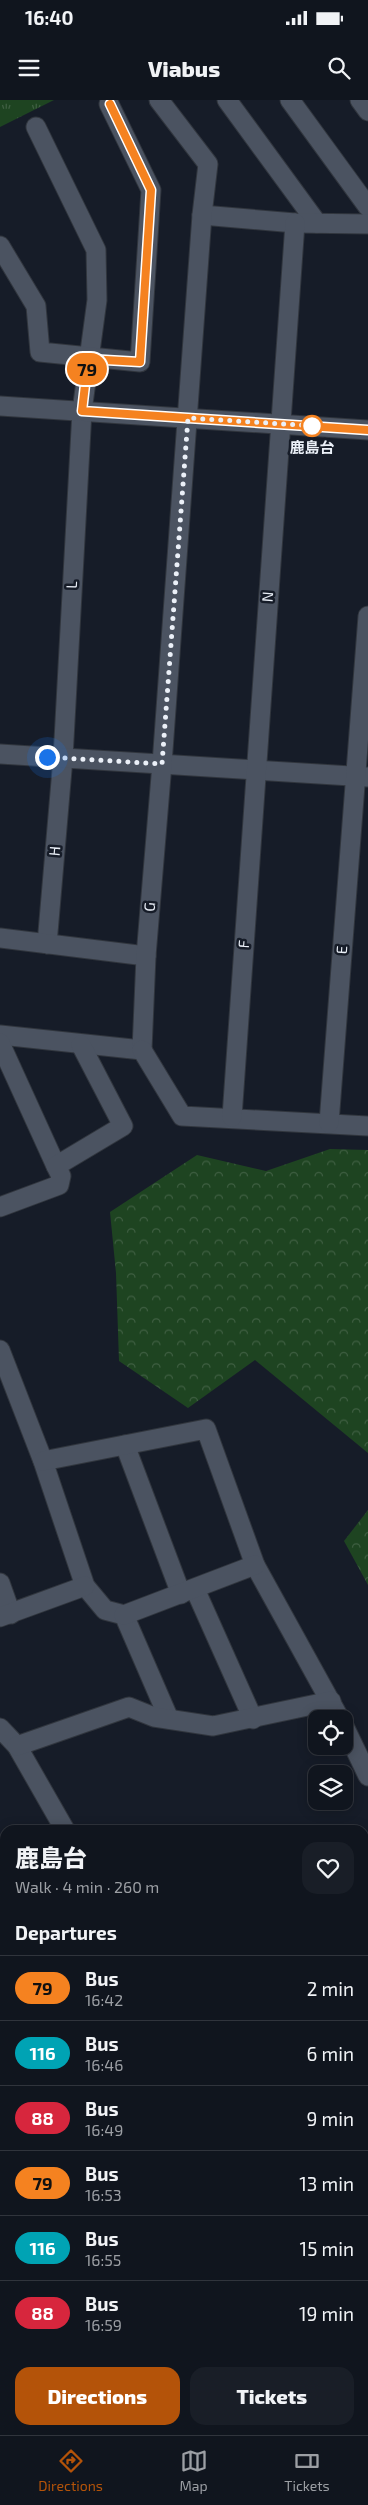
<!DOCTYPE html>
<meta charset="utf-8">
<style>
:root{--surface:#10151e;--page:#191e27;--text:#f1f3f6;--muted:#9c9fa4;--line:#30343c;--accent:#b45309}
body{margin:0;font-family:"Exo 2","Noto Sans JP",sans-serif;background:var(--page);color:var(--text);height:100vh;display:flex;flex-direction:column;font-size:19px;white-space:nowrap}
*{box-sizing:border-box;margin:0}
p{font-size:16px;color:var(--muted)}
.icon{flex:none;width:28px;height:28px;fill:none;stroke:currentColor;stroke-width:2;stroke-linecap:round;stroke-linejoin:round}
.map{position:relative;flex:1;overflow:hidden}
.sheet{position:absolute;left:0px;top:1725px;width:369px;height:610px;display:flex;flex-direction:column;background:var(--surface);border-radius:15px 15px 0 0;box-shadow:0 2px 12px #0003,0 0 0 1px var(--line)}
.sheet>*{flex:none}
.badge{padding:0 10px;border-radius:16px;font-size:18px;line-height:32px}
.buttons{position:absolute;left:308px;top:1610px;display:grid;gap:10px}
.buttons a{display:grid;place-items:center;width:45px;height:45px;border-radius:10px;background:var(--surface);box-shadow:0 2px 12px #0003,0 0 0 1px var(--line);font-size:25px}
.you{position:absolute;width:25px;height:25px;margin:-12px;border:4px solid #fff;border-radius:50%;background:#1a73e8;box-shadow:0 0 0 8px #1a73e833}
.map>.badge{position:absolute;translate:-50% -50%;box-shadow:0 0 0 2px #fff}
h2{padding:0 15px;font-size:19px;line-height:45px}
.round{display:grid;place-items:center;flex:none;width:52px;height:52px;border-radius:15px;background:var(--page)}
.overview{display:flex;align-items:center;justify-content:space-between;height:85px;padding:0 15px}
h1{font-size:24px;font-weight:800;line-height:38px}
.cta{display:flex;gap:10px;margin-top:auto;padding:10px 15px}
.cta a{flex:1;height:58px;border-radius:15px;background:var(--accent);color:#fff;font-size:20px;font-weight:800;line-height:58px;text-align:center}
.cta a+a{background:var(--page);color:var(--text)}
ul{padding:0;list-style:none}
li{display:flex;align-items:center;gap:15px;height:65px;padding:0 15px;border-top:1px solid var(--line)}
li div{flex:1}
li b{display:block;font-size:19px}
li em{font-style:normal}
li .badge{min-width:55px;font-weight:700;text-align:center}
.status{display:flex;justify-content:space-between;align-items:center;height:35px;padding:0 25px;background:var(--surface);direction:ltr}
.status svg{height:14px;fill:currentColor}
header{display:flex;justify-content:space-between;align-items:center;height:65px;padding:0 15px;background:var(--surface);font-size:22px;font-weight:800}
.dock{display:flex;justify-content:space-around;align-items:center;height:70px;border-top:1px solid var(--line);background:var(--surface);font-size:14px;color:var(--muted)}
.dock a{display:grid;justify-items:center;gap:2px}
.dock .active{color:var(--accent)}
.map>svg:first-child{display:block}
.forest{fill:url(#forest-crowns)}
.park{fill:url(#park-tufts)}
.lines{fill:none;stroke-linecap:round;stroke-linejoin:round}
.river{stroke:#1a6192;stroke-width:28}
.minor-casing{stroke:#31363e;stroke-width:21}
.major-casing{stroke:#31363e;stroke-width:26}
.minor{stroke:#4b5361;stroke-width:19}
.major{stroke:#887641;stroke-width:24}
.rail{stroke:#898f99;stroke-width:4}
.line-casing{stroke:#fff;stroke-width:11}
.line{stroke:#f58220;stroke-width:8}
.walk{stroke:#ebf0f8;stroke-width:5;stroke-dasharray:0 9}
.stop-dot{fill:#fff;stroke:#f58220;stroke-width:2.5}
.labels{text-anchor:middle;stroke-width:5;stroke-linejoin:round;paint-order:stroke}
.stop-label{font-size:15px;font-weight:bold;fill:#ebf0f8;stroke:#161c28}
.street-label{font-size:15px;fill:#ebf0f8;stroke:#161c28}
</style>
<div class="status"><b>16:40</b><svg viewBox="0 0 49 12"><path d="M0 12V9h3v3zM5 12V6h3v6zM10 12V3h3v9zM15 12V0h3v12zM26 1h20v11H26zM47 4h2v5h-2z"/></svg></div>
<header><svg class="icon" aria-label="menu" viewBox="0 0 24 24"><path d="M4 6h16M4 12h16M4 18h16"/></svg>Viabus<svg class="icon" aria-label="search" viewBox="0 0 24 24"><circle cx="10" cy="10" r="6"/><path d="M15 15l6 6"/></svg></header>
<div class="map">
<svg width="368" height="2335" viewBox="0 0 368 2335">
<defs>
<pattern id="forest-crowns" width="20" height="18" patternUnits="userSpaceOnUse" patternTransform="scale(1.25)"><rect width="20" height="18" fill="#1e4421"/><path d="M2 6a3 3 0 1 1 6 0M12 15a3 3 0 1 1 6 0" fill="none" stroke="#3f5f42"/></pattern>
<pattern id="park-tufts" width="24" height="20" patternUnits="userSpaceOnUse" patternTransform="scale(1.25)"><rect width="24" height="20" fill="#1e4421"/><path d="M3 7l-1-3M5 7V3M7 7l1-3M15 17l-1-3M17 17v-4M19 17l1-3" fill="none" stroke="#3f5f42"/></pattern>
</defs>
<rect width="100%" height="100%" fill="#161c28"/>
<g class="forest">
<path d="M330,1049l38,1v303l-113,-93 -67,48 -69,-47 -3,-88 -6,-61 87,-57 69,16z"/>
<path d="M368,1410v75l-24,-44z"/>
</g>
<path class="park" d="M0,0h54l-54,27z"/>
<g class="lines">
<g class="river">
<path d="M0,1999l5,7"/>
<path d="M220,2330l3,5"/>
</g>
<defs>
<g id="minor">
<path d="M227,0l90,123"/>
<path d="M290,0l78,107"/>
<path d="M360,0l8,11"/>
<path d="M36,27l60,123 1,50 -15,111 -19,347 -16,186"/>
<path d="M202,115l93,8 73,1"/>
<path d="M0,146l36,60 4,46 100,10 11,-172 -42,-86"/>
<path d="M0,306l368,24"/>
<path d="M0,654l367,23"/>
<path d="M0,838l146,18"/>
<path d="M0,935l142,15"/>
<path d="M0,943l56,123"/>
<path d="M142,950l4,-94 16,-192 40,-549 6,-51 -49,-64"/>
<path d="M142,950l40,66 186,10"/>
<path d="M232,1017l63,-894"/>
<path d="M329,1023l39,-507"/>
<path d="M0,1107l59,-22 2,-9 -5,-10 67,-40 -42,-81"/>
<path d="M0,1250l43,111 42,125 20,24 19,5 45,104"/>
<path d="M125,1345l56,149"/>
<path d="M43,1361l163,-32 49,136 85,154"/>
<path d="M0,1483l11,31"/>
<path d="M195,1489l58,130"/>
<path d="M124,1515l131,-50"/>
<path d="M0,1517l85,-31"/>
<path d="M344,1626l24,50"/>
<path d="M0,1628l17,18 48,84"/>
<path d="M17,1646l112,-39 25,10 59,9 118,-25"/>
<path d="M364,1847l4,-5"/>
<path d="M0,1959l5,-5"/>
<path d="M0,2317l5,-1"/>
</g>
<g id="major">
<path d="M0,1887l5,3"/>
<path d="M0,1916l5,4"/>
<path d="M364,1997l4,-5"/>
<path d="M364,2128l4,4"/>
<path d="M364,2158l4,5"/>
<path d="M164,2335l1,-5"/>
</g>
</defs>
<use href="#minor" class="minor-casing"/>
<use href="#major" class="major-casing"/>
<use href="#minor" class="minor"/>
<use href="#major" class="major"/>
<g class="rail">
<path d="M0,1895l5,4"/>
<path d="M0,1905l5,3"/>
<path d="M364,2140l4,3"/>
<path d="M364,2149l4,3"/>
</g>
</g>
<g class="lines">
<defs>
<path id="line" d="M110,4l41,86 -11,172 -52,-3 -6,52 286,19"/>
</defs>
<use href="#line" class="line-casing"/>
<use href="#line" class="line"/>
<path class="walk" d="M47,657l115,7 26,-346 128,8h-4"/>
</g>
<circle class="stop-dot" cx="312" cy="326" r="10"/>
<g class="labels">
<g class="stop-label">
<text x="312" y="353">鹿島台</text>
</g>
<g class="street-label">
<text transform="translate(72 485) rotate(-87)" y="5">L</text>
<text transform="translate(268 497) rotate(-86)" y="5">N</text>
<text transform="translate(55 751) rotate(-85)" y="5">H</text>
<text transform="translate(150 807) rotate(-85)" y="5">G</text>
<text transform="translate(244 844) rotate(-86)" y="5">F</text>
<text transform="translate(342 850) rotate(-86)" y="5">E</text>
</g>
</g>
</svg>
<div class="buttons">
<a><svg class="icon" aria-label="locate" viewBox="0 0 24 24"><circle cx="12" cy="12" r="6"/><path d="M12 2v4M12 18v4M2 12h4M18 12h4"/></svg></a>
<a><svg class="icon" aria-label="layers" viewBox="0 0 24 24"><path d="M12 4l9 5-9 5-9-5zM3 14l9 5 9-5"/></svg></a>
</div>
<div class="you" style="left:47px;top:657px"></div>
<b class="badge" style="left:87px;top:269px;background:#f58220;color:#111">79</b>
<section class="sheet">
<div class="overview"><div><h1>鹿島台</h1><p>Walk · 4 min · 260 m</p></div><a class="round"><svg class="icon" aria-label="heart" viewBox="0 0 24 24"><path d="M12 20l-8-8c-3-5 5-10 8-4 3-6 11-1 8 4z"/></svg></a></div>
<h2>Departures</h2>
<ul>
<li><span class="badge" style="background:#f58220;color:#111">79</span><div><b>Bus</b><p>16:42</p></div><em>2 min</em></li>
<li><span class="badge" style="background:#00a3b4;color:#fff">116</span><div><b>Bus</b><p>16:46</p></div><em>6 min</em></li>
<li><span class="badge" style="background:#d7263d;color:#fff">88</span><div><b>Bus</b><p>16:49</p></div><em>9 min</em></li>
<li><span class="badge" style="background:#f58220;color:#111">79</span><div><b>Bus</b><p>16:53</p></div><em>13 min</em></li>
<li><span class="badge" style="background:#00a3b4;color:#fff">116</span><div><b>Bus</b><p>16:55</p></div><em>15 min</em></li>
<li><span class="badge" style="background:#d7263d;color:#fff">88</span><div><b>Bus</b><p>16:59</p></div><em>19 min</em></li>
</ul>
<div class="cta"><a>Directions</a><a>Tickets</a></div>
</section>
</div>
<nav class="dock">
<a class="active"><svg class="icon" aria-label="directions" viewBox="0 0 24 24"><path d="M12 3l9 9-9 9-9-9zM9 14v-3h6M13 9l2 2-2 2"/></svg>Directions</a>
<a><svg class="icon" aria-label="map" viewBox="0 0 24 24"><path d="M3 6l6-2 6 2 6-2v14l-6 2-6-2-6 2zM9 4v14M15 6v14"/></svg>Map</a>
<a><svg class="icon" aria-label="tickets" viewBox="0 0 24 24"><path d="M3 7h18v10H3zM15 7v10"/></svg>Tickets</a>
</nav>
